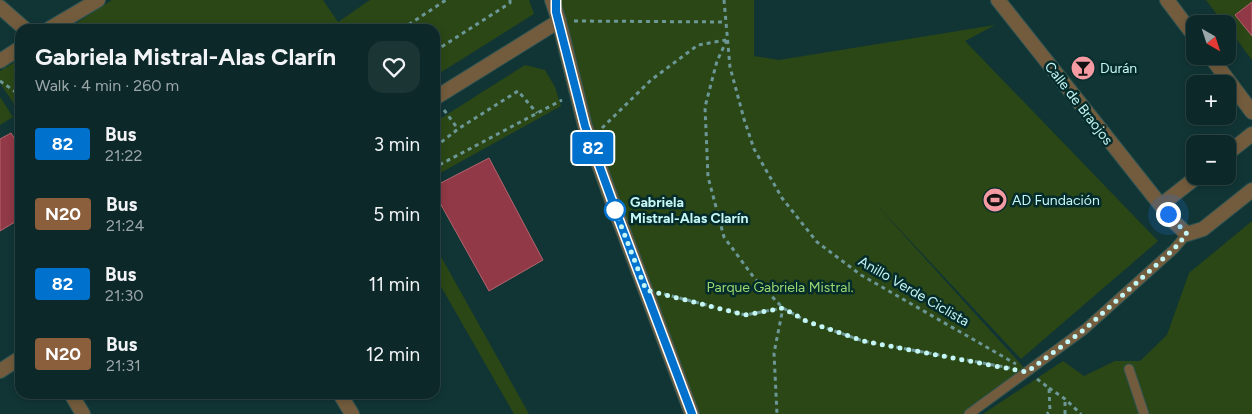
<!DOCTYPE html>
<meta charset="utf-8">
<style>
:root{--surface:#0d2828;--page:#1b3434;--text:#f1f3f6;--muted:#9aa6a8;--line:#2d4445}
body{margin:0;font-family:Figtree,sans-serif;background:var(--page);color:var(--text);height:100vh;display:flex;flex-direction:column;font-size:19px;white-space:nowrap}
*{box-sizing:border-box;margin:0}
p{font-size:16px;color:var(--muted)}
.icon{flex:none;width:28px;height:28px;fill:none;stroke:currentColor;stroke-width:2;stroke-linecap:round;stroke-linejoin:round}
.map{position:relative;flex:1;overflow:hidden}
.details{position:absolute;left:15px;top:24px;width:425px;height:375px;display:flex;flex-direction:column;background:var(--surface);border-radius:15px;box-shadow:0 2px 8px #0003,0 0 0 1px var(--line)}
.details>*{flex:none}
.badge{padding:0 10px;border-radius:4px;font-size:18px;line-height:32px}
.needle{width:32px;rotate:141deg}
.fabs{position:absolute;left:1186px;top:15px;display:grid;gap:10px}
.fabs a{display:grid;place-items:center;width:50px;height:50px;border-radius:10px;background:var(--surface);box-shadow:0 2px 8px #0003,0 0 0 1px var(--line);font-size:25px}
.you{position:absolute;width:25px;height:25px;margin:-12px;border:4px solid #fff;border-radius:50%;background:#1a73e8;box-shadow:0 0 0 8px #1a73e833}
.map>.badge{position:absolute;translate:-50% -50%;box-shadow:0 0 0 2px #fff}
.round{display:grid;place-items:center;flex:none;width:52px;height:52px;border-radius:15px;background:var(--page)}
.headline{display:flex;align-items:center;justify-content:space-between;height:85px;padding:0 20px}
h1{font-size:24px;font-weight:700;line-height:38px}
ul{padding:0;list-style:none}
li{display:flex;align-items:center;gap:15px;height:70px;padding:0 20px}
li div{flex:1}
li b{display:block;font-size:19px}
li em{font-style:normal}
li .badge{min-width:55px;font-weight:700;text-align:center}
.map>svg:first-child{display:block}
.green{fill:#2b4716}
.building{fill:#913946;stroke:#b4656d}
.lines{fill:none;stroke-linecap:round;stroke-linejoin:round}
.service-casing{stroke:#2e5454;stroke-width:11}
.minor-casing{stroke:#2e5454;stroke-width:16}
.tertiary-casing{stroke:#2e5454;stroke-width:16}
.path{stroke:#6c9797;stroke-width:3;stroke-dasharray:4 4;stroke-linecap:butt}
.service{stroke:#735c3d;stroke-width:9}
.minor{stroke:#735c3d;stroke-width:14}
.tertiary{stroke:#735c3d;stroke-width:14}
.line-casing{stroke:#fff;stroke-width:11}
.line{stroke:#0072ce;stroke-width:8}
.walk{stroke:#c4f6f5;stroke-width:5;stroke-dasharray:0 9}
.stop-dot{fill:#fff;stroke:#0072ce;stroke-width:2.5}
.labels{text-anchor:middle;stroke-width:5;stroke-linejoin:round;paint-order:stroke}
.poi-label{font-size:14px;fill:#c4f6f5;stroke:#052b2b;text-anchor:start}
.street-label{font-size:14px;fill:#c4f6f5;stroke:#052b2b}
.stop-label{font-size:14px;font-weight:bold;fill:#c4f6f5;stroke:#052b2b;text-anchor:start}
.park-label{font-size:14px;fill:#99d76f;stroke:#052b2b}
</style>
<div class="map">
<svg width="1252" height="414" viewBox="0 0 1252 414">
<rect width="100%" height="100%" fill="#113535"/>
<g class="green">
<path d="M112,0h211l15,22 32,-22h159l5,14 -99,62v-47h-368z"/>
<path d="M561,0h193v56l25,4 216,-35 -30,16 193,200 -137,118 -149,-159 155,171 -58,43h-277l-40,-110 -93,-283z"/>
<path d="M1206,0h46v60l-24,-32v-4h-4z"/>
<path d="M20,59v54l-20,-30v-12z"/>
<path d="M525,65l20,5 10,17 6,19 -126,70v-54z"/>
<path d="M0,97l13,20 -13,8z"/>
<path d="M1252,221v193h-269l80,-53 21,15 31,-15h25l27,-26 22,-62z"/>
<path d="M435,246l94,168h-15l-79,-138z"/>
</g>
<g class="building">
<path d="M1252,2v34l-17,-21z"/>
<path d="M11,133l9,14v72l-20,12v-92z"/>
<path d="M489,158l54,102 -54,31 -54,-97v-8z"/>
</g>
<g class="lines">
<defs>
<g id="service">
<path d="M1129,369l15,45"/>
<path d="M969,414l116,-85 89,-80 13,-15"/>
</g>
<g id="minor">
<path d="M998,0l176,222 13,12 16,-5 49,-39"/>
<path d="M1167,0l28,37"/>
<path d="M0,7l25,22"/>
<path d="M49,29l49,-29"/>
<path d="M1210,56l42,56"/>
<path d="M0,61l20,-13"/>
<path d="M435,98l124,-77"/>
<path d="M1228,153l24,-19"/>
<path d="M1161,205l37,-29"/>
<path d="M0,371l20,-13"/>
<path d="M71,394l12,20"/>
<path d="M340,394l12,20"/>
</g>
<path id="tertiary" d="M552,0l7,21 26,105 30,83 77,205"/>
</defs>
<use href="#service" class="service-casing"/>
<use href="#minor" class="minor-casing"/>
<use href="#tertiary" class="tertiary-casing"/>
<g class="path">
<path d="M724,0l6,67 14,52 10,30 28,49 35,44 44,33 155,89"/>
<path d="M574,21l151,1"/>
<path d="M402,29l44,-29"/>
<path d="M727,40l-10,21 -12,46 3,70 16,60 31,42 28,29 23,13 57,20 147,27"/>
<path d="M435,51l75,-48v-3"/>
<path d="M0,81l20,14"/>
<path d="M444,110l14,19"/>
<path d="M602,128l49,-48 47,-35 28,-5"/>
<path d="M435,147l23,-18 60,-38 19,22"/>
<path d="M435,158l3,6h3l121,-64"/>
<path d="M664,294l81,21 38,-7 -9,45 3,61"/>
<path d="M1037,379l12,9 1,23 -3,3"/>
<path d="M1049,388l16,11 16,15"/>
<path d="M1065,414v-14"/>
</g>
<use href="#service" class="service"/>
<use href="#minor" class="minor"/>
<use href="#tertiary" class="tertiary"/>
</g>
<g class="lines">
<defs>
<path id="line" d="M556,0v12l29,114 30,83 77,205"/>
</defs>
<use href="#line" class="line-casing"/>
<use href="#line" class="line"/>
<path class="walk" d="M615,210l31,80 99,25 38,-7 23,13 57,20 164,31 58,-43 89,-80 13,-15 -19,-20"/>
</g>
<defs>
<symbol id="bar-disc" viewBox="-11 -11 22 22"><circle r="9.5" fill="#f49aa2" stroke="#052b2b"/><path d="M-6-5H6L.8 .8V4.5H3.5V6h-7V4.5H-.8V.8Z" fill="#111"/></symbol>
<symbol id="stadium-disc" viewBox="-11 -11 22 22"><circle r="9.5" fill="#f49aa2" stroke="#052b2b"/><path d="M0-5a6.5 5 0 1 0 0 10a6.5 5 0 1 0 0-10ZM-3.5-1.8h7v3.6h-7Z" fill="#111"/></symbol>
</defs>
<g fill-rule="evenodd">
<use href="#bar-disc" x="1069" y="54" width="28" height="28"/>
<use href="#stadium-disc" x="981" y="186" width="28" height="28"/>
</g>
<circle class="stop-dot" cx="615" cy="210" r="10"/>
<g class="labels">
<g class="poi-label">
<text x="1100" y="73">Durán</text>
<text x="1012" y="205">AD Fundación</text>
</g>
<g class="street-label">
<text transform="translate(1079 103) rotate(52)" y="5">Calle de Braojos</text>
<text transform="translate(914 291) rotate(30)" y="5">Anillo Verde Ciclista</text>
</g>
<g class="stop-label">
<text x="630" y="207">Gabriela<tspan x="630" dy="16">Mistral-Alas Clarín</tspan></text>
</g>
<g class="park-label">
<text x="780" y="292">Parque Gabriela Mistral.</text>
</g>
</g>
</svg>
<div class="fabs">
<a><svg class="needle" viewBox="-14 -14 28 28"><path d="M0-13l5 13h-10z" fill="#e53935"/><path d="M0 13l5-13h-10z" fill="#9aa6a8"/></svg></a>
<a>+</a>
<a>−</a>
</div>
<div class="you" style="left:1168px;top:214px"></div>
<b class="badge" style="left:593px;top:148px;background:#0072ce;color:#fff">82</b>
<section class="details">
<div class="headline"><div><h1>Gabriela Mistral-Alas Clarín</h1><p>Walk · 4 min · 260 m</p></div><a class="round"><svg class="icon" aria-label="heart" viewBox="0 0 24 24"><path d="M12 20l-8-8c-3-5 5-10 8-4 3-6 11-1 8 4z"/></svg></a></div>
<ul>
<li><span class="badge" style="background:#0072ce;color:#fff">82</span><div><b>Bus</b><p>21:22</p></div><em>3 min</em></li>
<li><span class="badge" style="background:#8b5e3c;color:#fff">N20</span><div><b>Bus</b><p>21:24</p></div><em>5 min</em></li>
<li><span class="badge" style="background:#0072ce;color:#fff">82</span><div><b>Bus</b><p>21:30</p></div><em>11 min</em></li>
<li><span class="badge" style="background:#8b5e3c;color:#fff">N20</span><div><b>Bus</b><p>21:31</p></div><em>12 min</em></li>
</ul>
</section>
</div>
